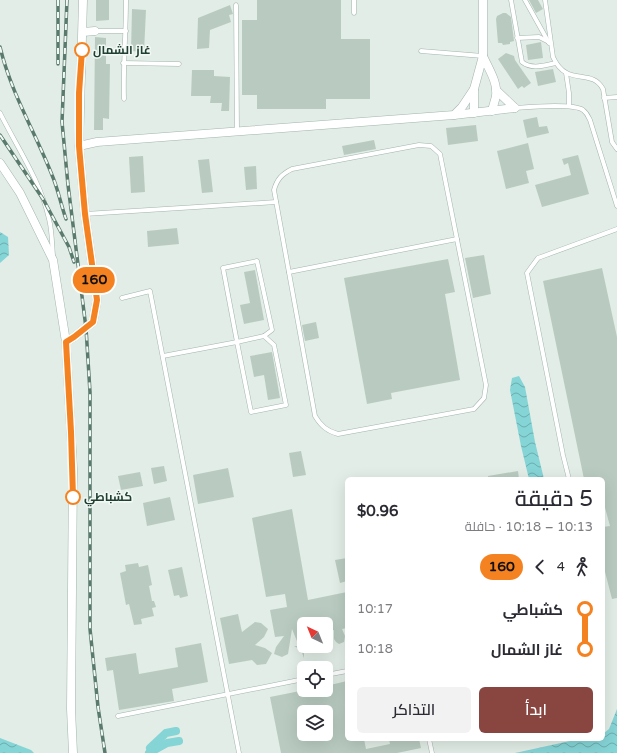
<!DOCTYPE html>
<html lang="ar">
<meta charset="utf-8">
<style>
:root{--surface:#fff;--page:#f2f2f3;--text:#2b2b33;--muted:#7c7c81;--accent:#894540}
body{margin:0;font-family:"Varela Round",Cairo,sans-serif;background:var(--page);color:var(--text);direction:rtl;height:100vh;display:flex;flex-direction:column;font-size:15px;white-space:nowrap}
*{box-sizing:border-box;margin:0}
p{font-size:13px;color:var(--muted)}
.icon{flex:none;width:22px;height:22px;fill:none;stroke:currentColor;stroke-width:2;stroke-linecap:round;stroke-linejoin:round}
.map{position:relative;flex:1;overflow:hidden;direction:ltr}
.sheet{position:absolute;left:345px;top:477px;width:260px;height:264px;display:flex;flex-direction:column;background:var(--surface);border-radius:6px;box-shadow:0 4px 16px #0002;direction:rtl}
.sheet>*{flex:none}
.badge{padding:0 8px;border-radius:13px;font-size:14px;line-height:26px}
.needle{width:26px;rotate:317deg}
.buttons{position:absolute;left:297px;top:617px;display:grid;gap:8px}
.buttons a{display:grid;place-items:center;width:36px;height:36px;border-radius:6px;background:var(--surface);box-shadow:0 4px 16px #0002;font-size:20px}
.map>.badge{position:absolute;translate:-50% -50%;box-shadow:0 0 0 2px #fff}
.legs{display:flex;align-items:center;gap:6px;height:44px;padding:0 12px;font-size:13px}
.legs p{margin-inline-start:auto}
.summary{display:flex;align-items:center;justify-content:space-between;height:68px;padding:0 12px}
h1{font-size:22px;font-weight:600;line-height:30px}
.primary-button{display:flex;gap:8px;margin-top:auto;padding:8px 12px}
.primary-button a{flex:1;height:46px;border-radius:6px;background:var(--accent);color:#fff;font-size:16px;font-weight:600;line-height:46px;text-align:center}
.primary-button a+a{background:var(--page);color:var(--text)}
ul{padding:0 12px;list-style:none}
li{display:flex;align-items:center;gap:14px;height:40px;font-size:15px}
li i{display:grid;place-items:center;width:6px;height:100%;margin:0 5px;background:currentColor}
li i::after{content:'';width:10px;height:10px;margin:-5px;border:3px solid;border-radius:50%;background:var(--surface)}
li p{margin-inline-start:auto}
li:first-child i{background:linear-gradient(#0000 50%,currentColor 0)}
li:last-child i{background:linear-gradient(currentColor 50%,#0000 0)}
.map>svg:first-child{display:block}
.water{fill:url(#water-waves)}
.lines{fill:none;stroke-linecap:round;stroke-linejoin:round}
.canal{stroke:#85d4d6;stroke-width:8}
.building{fill:#b9cbc1;fill-rule:evenodd}
.service-casing{stroke:#a3b5ad;stroke-width:5}
.minor-casing{stroke:#a3b5ad;stroke-width:9}
.service{stroke:#fff;stroke-width:4}
.minor{stroke:#fff;stroke-width:8}
.rail-casing{stroke:#5a7a6e;stroke-width:3.5}
.rail{stroke:#f2f9f4;stroke-width:2;stroke-dasharray:6;stroke-linecap:butt}
.line-1-casing{stroke:#fff;stroke-width:9}
.line-1{stroke:#f58220;stroke-width:6}
.stop-1-dot{fill:#fff;stroke:#f58220;stroke-width:2}
.labels{text-anchor:middle;stroke-width:3;stroke-linejoin:round;paint-order:stroke}
.stop-label{font-size:12px;font-weight:bold;fill:#203f33;stroke:#f2f9f4;text-anchor:start}
</style>
<div class="map">
<svg width="617" height="753" viewBox="0 0 617 753">
<defs>
<pattern id="water-waves" width="16" height="10" patternUnits="userSpaceOnUse"><rect width="16" height="10" fill="#85d4d6"/><path d="M0 5q4-4 8 0t8 0" fill="none" stroke="#6cadae"/></pattern>
</defs>
<rect width="100%" height="100%" fill="#e1ede6"/>
<g class="water">
<path d="M0,232l8,5 1,18 -9,8z"/>
<path d="M519,376l6,11 10,55 9,37h-15l-8,-33 -11,-56 2,-12z"/>
<path d="M617,709v44h-102l64,-14h24v-5l6,-5z"/>
<path d="M0,738l31,12 3,3h-34z"/>
</g>
<g class="lines">
<g class="canal">
<path d="M150,748l16,-15 10,-2"/>
<path d="M149,753l18,-10 12,-2"/>
</g>
</g>
<g class="building">
<path d="M96,0h13v20l-13,1z"/>
<path d="M257,0h84v39h29v60h-44v10h-69v-14h-15v-75h15z"/>
<path d="M529,0h9l5,9 -7,4z"/>
<path d="M230,5l3,9 -4,1 2,7 -21,8 -1,18 -12,1 1,-31z"/>
<path d="M132,9l14,1 -2,42 -13,-1z"/>
<path d="M503,13h3l5,4 3,24 -4,1v2l-7,1 -1,-2h-4l-2,-24 1,-3z"/>
<path d="M95,37l11,1v26h4l-1,55 -6,-1v12h-9z"/>
<path d="M541,42l2,16 -15,2 -2,-15z"/>
<path d="M506,53l8,3 1,4 16,23 -7,5 -2,-2 -4,3 -20,-30z"/>
<path d="M553,69l3,13 -18,4 -3,-14z"/>
<path d="M192,70h22v6l16,1 -1,34h-8l1,-8h-12l1,-7h-20z"/>
<path d="M537,117l2,10 8,-1 2,7 -22,5 -4,-18z"/>
<path d="M476,125l2,16 -30,4 -2,-17z"/>
<path d="M374,140l2,9 -32,6 -2,-9z"/>
<path d="M528,143l6,26 -8,2 3,12 -23,6 -9,-38z"/>
<path d="M578,155l11,39 -47,13 -7,-22 36,-10 -3,-12 -4,2 -2,-6z"/>
<path d="M143,156l2,36 -14,1 -2,-36z"/>
<path d="M209,159l4,33 -11,1 -4,-33z"/>
<path d="M256,166l1,23 -11,1 -2,-23z"/>
<path d="M177,228l2,16 -31,3 -1,-16z"/>
<path d="M484,255l7,39 -18,4 -8,-40z"/>
<path d="M448,259l7,33 -10,2 15,86 -69,13 1,6 -25,5 -23,-126z"/>
<path d="M602,268l15,69v261l-5,1 -9,-35v-37l7,-1 -6,-22h-1v-25h-19l-41,-198z"/>
<path d="M255,270l9,50 -20,4 -4,-19 10,-2 -6,-31z"/>
<path d="M316,322l3,16 -14,3 -3,-16z"/>
<path d="M272,352l8,46 -12,2 -4,-25 -10,2 -4,-21z"/>
<path d="M301,451l5,24 -13,2 -4,-24z"/>
<path d="M164,466l3,15 -13,3 -3,-16z"/>
<path d="M228,468l6,29 -36,7 -5,-29z"/>
<path d="M518,471l1,8h-31v-3z"/>
<path d="M140,472l3,14 -22,4 -3,-14z"/>
<path d="M170,497l5,23 -28,6 -4,-23z"/>
<path d="M292,509l16,91 39,-8v36l-5,1 3,7 -1,6 -5,2 -3,-2 -2,-3v-9l-8,2v-8h-22v22h15l-11,6h-4v6l-3,-8 -7,-4h5l-7,-17 -4,25 -6,3 -8,-3 2,-7 8,-11 -9,1 -5,-27 17,-3 -2,-13 -19,3 -14,-79z"/>
<path d="M347,558v23l-7,2 -5,-23z"/>
<path d="M138,563l1,4 9,-2 4,20 -3,1 3,15h2l2,6 -4,1 2,8 -13,3 1,5 -8,1 -5,-21 -3,1 -6,-32 6,-2 -1,-6z"/>
<path d="M182,567l6,29 -8,2 -1,-3 -5,1 -6,-26z"/>
<path d="M238,614l4,18 13,-10 6,1 7,6 -4,8 -9,8 10,3 7,5 -6,11 -9,1 -5,-5 -23,4 -9,-46z"/>
<path d="M201,643l7,39 -36,7 2,12 -55,9 -6,-40 -6,1 -2,-13 31,-5 3,21 39,-7 -3,-19z"/>
<path d="M347,681v58h17l2,10 24,-5 -1,-5h30l2,9 -24,5h-116l-11,-56 35,-7h21v-4zM304,712h22v22h-22z"/>
</g>
<g class="lines">
<defs>
<g id="service">
<path d="M511,0l11,62c10,8 23,3 34,1"/>
<path d="M525,0l24,43"/>
<path d="M545,0l8,57c14,31 38,10 50,32l9,53 5,7"/>
<path d="M236,5l1,126"/>
<path d="M354,13v-13"/>
<path d="M95,31h31"/>
<path d="M517,38l22,-1 8,4"/>
<path d="M421,51l62,5"/>
<path d="M123,63l56,1"/>
<path d="M566,73l3,20v13"/>
<path d="M604,98l13,-1"/>
<path d="M124,99c-1,-33 2,-66 2,-99"/>
<path d="M515,108c14,-1 58,-5 68,2 4,3 5,6 7,10l27,86"/>
<path d="M0,113c17,34 41,69 49,106 3,12 3,24 4,37"/>
<path d="M419,145l12,1 9,8 46,231 -2,13 -10,11 -136,25c-11,-3 -17,-8 -23,-18l-41,-226c3,-11 8,-16 18,-21z"/>
<path d="M85,214l191,-12"/>
<path d="M257,261l15,69 -8,6 -27,6 -14,-74z"/>
<path d="M289,272l168,-33"/>
<path d="M122,298l28,-7 89,462"/>
<path d="M163,356l74,-14 14,70 35,-7 -12,-60 -10,-9"/>
<path d="M569,479l-6,-24 -36,-182 11,-15 79,-29"/>
<path d="M326,675l21,-4"/>
<path d="M118,716l186,-37"/>
<path d="M429,739l3,14"/>
</g>
<g id="minor">
<path d="M83,32l12,-1"/>
<path d="M483,56c5,12 15,26 13,40 -1,5 -3,10 -4,15"/>
<path d="M496,90l19,18"/>
<path d="M474,113v-24l9,-33v-56"/>
<path d="M454,115l8,-8 12,-18"/>
<path d="M79,146l18,-4 357,-27 61,-7"/>
<path d="M0,163l20,30 33,67 13,82 7,128 -2,239 2,44"/>
<path d="M66,342l8,-5 19,-15 4,-22 -12,-86 -6,-68 4,-146"/>
</g>
</defs>
<use href="#service" class="service-casing"/>
<use href="#minor" class="minor-casing"/>
<use href="#service" class="service"/>
<use href="#minor" class="minor"/>
<defs>
<g id="rail">
<path d="M58,0v64"/>
<path d="M67,0l-5,122 6,63 18,143 4,64v237l8,78 7,46"/>
<path d="M0,47c11,46 35,85 52,128 6,14 9,30 14,44"/>
<path d="M0,135l43,64 26,48 5,15"/>
</g>
</defs>
<use href="#rail" class="rail-casing"/>
<use href="#rail" class="rail"/>
</g>
<g class="lines">
<defs>
<path id="line-1" d="M73,497l-2,-65 -5,-90 8,-5 19,-15 4,-22 -12,-86 -6,-68v-53l3,-43"/>
</defs>
<use href="#line-1" class="line-1-casing"/>
<use href="#line-1" class="line-1"/>
</g>
<g class="stop-1-dot">
<circle cx="82" cy="50" r="7"/>
<circle cx="73" cy="497" r="7"/>
</g>
<g class="labels">
<g class="stop-label">
<text x="93" y="54">غاز الشمال</text>
<text x="84" y="501">كشباطي</text>
</g>
</g>
</svg>
<div class="buttons">
<a><svg class="needle" viewBox="-14 -14 28 28"><path d="M0-13l5 13h-10z" fill="#e53935"/><path d="M0 13l5-13h-10z" fill="#7c7c81"/></svg></a>
<a><svg class="icon" aria-label="locate" viewBox="0 0 24 24"><circle cx="12" cy="12" r="6"/><path d="M12 2v4M12 18v4M2 12h4M18 12h4"/></svg></a>
<a><svg class="icon" aria-label="layers" viewBox="0 0 24 24"><path d="M12 4l9 5-9 5-9-5zM3 14l9 5 9-5"/></svg></a>
</div>
<b class="badge" style="left:94px;top:280px;background:#f58220;color:#111">160</b>
<section class="sheet">
<div class="summary"><div><h1>5 دقيقة</h1><p>10:13 – 10:18 · حافلة</p></div><b>$0.96</b></div>
<div class="legs"><svg class="icon" aria-label="walk" viewBox="0 0 24 24"><circle cx="13" cy="4" r="2"/><path d="M13 8l-2 6 4 7M11 14l-3 7M7 12l3-4h3l4 4"/></svg>4<svg class="icon" aria-label="back" viewBox="0 0 24 24"><path d="M15 5l-7 7 7 7"/></svg><b class="badge" style="background:#f58220;color:#111">160</b></div>
<ul>
<li><i style="color:#f58220"></i><b>كشباطي</b><p>10:17</p></li>
<li><i style="color:#f58220"></i><b>غاز الشمال</b><p>10:18</p></li>
</ul>
<div class="primary-button"><a>ابدأ</a><a>التذاكر</a></div>
</section>
</div>
